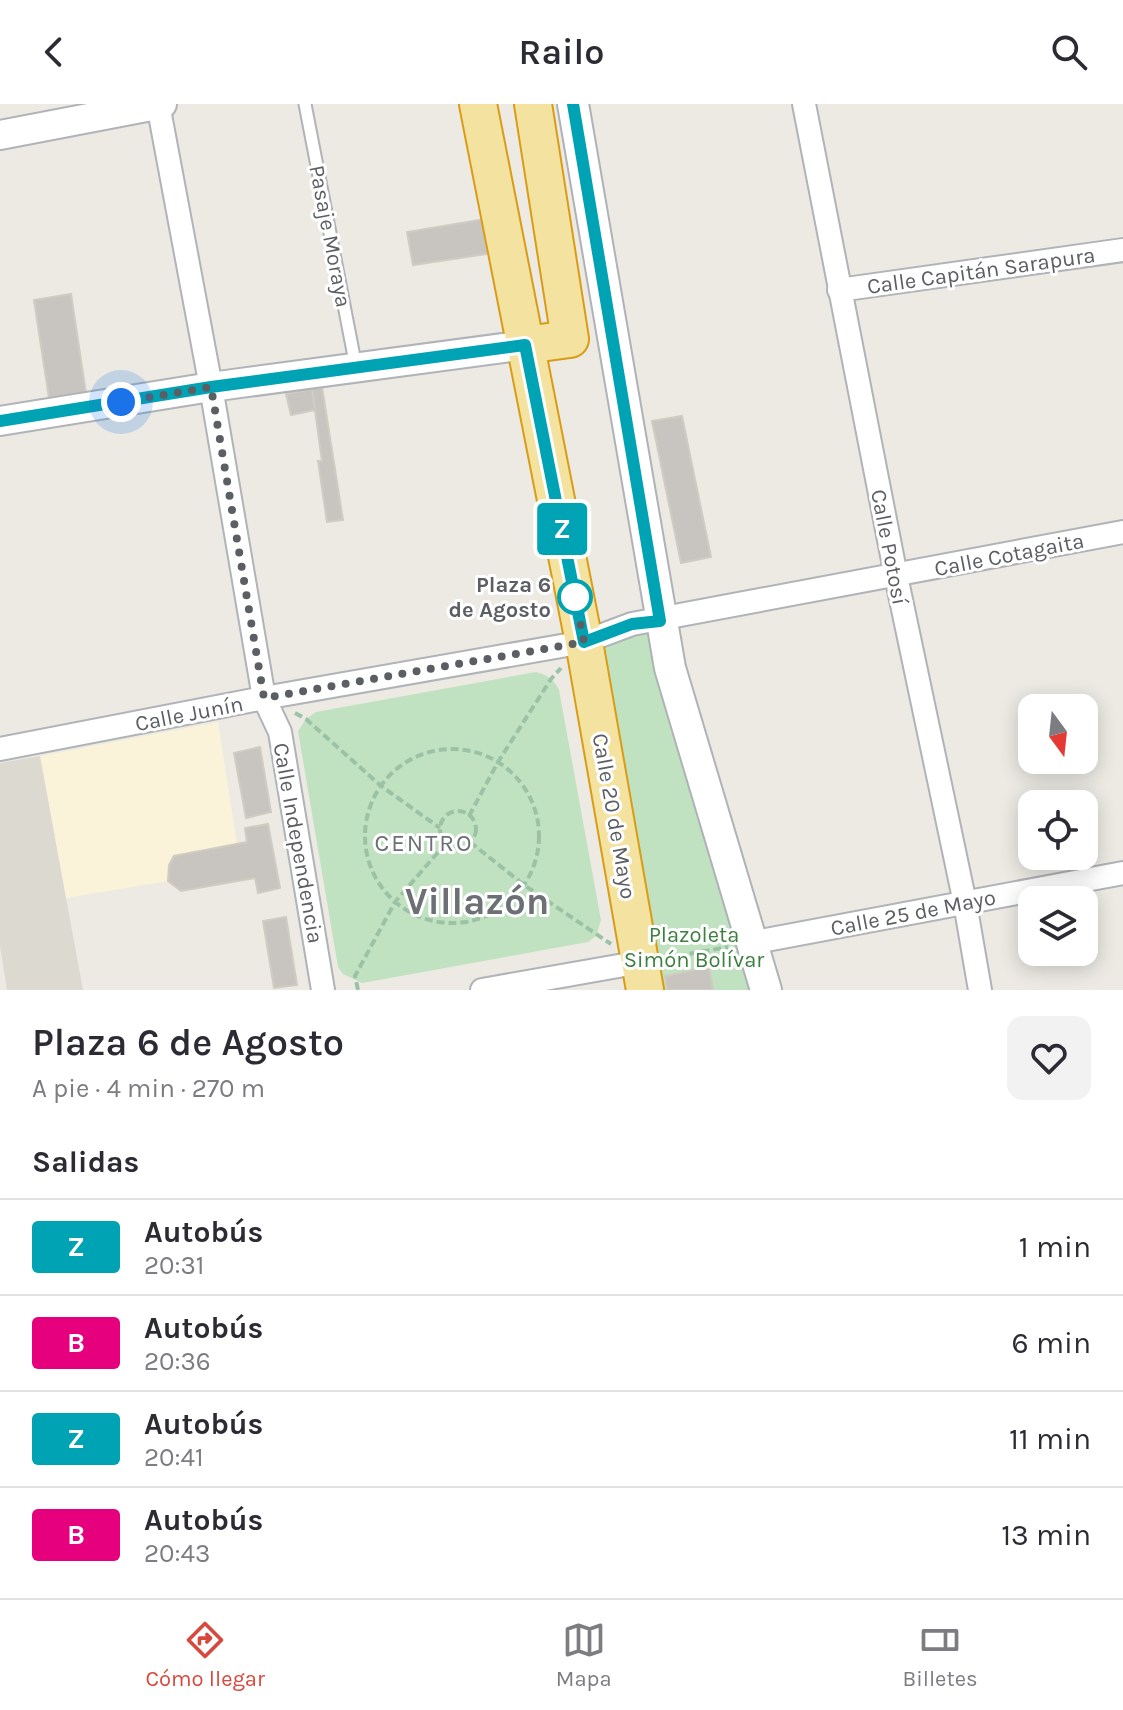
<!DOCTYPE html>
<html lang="es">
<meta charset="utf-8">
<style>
:root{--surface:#fff;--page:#f2f2f3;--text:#2b2b33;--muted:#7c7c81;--line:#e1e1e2;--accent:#d8493d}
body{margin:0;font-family:Karla,sans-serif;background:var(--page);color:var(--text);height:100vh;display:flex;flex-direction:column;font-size:30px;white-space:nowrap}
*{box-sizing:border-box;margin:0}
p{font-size:26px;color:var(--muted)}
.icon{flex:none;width:44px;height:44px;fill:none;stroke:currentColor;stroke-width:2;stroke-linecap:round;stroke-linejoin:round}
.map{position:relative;height:886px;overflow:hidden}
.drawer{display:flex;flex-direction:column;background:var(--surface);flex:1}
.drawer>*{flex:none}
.badge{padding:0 16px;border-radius:6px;font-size:28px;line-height:52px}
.needle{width:52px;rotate:165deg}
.buttons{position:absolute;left:1018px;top:590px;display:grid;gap:16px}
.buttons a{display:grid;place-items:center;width:80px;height:80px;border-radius:16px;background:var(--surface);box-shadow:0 4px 20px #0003;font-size:40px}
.you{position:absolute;width:40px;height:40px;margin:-20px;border:6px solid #fff;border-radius:50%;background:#1a73e8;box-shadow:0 0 0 12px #1a73e833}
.map>.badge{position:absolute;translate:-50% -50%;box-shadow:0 0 0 4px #fff}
h2{padding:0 32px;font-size:30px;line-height:72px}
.round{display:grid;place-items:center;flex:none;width:84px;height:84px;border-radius:16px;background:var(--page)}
.overview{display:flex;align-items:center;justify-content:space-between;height:136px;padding:0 32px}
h1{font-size:38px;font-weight:600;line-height:60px}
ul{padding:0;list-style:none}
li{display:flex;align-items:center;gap:24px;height:96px;padding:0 32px;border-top:2px solid var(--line)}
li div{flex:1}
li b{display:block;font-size:30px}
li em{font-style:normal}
li .badge{min-width:88px;font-weight:700;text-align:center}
header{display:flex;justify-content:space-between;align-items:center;height:104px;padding:0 32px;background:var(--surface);font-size:36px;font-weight:600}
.dock{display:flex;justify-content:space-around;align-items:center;height:112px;border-top:2px solid var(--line);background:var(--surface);font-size:22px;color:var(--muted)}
.dock a{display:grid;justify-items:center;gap:4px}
.dock .selected{color:var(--accent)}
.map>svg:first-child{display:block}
.commercial{fill:#faf3da}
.education{fill:#dcd9d1}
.green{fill:#c1e2c1}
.building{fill:#c8c5c0;stroke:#d0ccc2;stroke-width:2}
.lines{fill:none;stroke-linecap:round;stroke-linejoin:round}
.service-casing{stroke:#b0b3b7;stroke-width:15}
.minor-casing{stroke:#b0b3b7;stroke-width:26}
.tertiary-casing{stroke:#b0b3b7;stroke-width:32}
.secondary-casing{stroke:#afb2b7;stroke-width:34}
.trunk-casing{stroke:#d99c16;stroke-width:40}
.path{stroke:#9cc2a6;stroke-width:4;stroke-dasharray:8 4;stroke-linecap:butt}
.service{stroke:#fff;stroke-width:11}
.minor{stroke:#fff;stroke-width:22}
.tertiary{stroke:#fff;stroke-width:28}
.secondary{stroke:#fff;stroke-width:30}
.trunk{stroke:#f4e2a0;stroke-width:36}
.line-casing{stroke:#fff;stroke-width:18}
.line{stroke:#00a3b4;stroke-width:12}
.walk{stroke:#5b5e62;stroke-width:8;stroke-dasharray:0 14.4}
.stop-dot{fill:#fff;stroke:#00a3b4;stroke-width:4}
.labels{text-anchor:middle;stroke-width:6;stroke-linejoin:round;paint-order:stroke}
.street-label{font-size:22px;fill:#5b5e62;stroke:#fff}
.stop-label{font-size:22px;font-weight:bold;fill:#5b5e62;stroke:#fff;text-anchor:end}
.park-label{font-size:22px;fill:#3d7f40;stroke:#fff}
.neighbourhood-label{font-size:24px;letter-spacing:2px;fill:#6c7074;stroke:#fff}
.town-label{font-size:38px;font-weight:bold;fill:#6c7074;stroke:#fff}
</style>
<header><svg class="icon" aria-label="back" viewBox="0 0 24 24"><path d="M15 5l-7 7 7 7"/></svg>Railo<svg class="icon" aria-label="search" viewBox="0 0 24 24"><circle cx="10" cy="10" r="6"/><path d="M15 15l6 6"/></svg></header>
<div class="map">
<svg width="1123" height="886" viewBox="0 0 1123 886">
<rect width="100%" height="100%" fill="#eceae3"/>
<path class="commercial" d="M218,618l19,122 -63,12 -5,9 -1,16 -102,17 -26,-142z"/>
<path class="education" d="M40,652l26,142 17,92h-76l-7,-44v-183z"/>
<g class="green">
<path d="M650,526l104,360h-95l-61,-333 17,-19z"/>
<path d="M536,568c11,3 18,7 23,18l42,230 -5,16 -8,6 -226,41 -19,-9 -5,-7 -40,-236 8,-12 10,-7z"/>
</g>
<g class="building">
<path d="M486,115l7,34 -80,12 -6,-33z"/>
<path d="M71,190l16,106 -37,5 -16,-105z"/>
<path d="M322,283l21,133 -16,2 -9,-61h4l-10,-72z"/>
<path d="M312,285l3,21 -24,5 -5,-21z"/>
<path d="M682,312l29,141 -30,6 -29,-142z"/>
<path d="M260,643l11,65 -25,6 -12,-65z"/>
<path d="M268,720l12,64 -22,5 -3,-15 -74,13 -13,-10 1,-16 5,-9 73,-14 -2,-14z"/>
<path d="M286,813l11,68 -23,3 -11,-67z"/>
<path d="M709,863l4,23h-46l-2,-14z"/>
</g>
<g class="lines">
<defs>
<path id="service" d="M305,0l51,263"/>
<g id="minor">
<path d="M158,0l53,283 53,311 16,34 43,258"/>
<path d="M804,0l92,472 69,327 15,87"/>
<path d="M839,186l284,-40"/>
<path d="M0,645l264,-51 320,-56 48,-18 491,-92"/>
<path d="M750,839l373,-70"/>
<path d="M482,886l159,-28"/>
</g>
<g id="tertiary">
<path d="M0,31l162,-31"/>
<path d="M0,317l211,-34 314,-42"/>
</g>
<path id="secondary" d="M573,0l97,564 96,322"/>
<g id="trunk">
<path d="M478,0l106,538 61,348"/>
<path d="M525,241l45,-6 -37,-235"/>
</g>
</defs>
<use href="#service" class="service-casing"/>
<use href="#minor" class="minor-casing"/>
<use href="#tertiary" class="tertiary-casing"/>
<use href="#secondary" class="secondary-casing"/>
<use href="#trunk" class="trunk-casing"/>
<g class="path">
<path d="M295,609l11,6 75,67 59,42"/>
<circle cx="452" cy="732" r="87"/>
<circle cx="458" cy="725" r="18"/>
<path d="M469,712l29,-54 53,-83 10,-11"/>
<path d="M470,738l54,43 87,59"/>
<path d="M666,854l62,-11"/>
<path d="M358,886l-3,-14 40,-74 51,-59"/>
</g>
<use href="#service" class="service"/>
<use href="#minor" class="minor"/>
<use href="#tertiary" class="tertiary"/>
<use href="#secondary" class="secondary"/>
<use href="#trunk" class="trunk"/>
</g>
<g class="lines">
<defs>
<path id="line" d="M0,317l211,-34 314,-42 59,297 48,-18 28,-3 -87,-517"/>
</defs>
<use href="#line" class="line-casing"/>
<use href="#line" class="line"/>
<path class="walk" d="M121,298l90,-15 53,311 320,-56 -9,-45"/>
</g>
<circle class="stop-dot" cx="575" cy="493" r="16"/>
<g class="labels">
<g class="street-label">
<text transform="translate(331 132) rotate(79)" y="8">Pasaje Moraya</text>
<text transform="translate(981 166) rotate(-8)" y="8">Calle Capitán Sarapura</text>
<text transform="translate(890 443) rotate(79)" y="8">Calle Potosí</text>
<text transform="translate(1009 450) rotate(-11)" y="8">Calle Cotagaita</text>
<text transform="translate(189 609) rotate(-11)" y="8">Calle Junín</text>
<text transform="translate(615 712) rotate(80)" y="8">Calle 20 de Mayo</text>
<text transform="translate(299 739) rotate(80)" y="8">Calle Independencia</text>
<text transform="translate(913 808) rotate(-11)" y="8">Calle 25 de Mayo</text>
</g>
<g class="stop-label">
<text x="551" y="488">Plaza 6<tspan x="551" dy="25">de Agosto</tspan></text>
</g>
<g class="park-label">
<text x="694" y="838">Plazoleta<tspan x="694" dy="25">Simón Bolívar</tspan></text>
</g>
<g class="neighbourhood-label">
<text x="424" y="747">CENTRO</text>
</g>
<g class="town-label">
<text x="477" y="810">Villazón</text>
</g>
</g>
</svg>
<div class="buttons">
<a><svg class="needle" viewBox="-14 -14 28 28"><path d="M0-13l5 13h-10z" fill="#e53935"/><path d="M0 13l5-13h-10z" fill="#7c7c81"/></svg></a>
<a><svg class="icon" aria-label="locate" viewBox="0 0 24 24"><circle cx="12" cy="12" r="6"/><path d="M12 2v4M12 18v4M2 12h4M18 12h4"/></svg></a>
<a><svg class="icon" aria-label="layers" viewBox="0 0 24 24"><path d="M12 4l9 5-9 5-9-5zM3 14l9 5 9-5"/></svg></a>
</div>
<div class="you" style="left:121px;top:298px"></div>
<b class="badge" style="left:562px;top:425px;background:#00a3b4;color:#fff">Z</b>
</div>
<section class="drawer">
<div class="overview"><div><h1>Plaza 6 de Agosto</h1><p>A pie · 4 min · 270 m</p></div><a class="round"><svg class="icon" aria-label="heart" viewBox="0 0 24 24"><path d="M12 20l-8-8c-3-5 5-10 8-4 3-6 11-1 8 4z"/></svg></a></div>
<h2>Salidas</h2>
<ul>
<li><span class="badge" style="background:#00a3b4;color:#fff">Z</span><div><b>Autobús</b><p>20:31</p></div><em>1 min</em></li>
<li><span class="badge" style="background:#e6007e;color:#fff">B</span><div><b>Autobús</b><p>20:36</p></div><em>6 min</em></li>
<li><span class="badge" style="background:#00a3b4;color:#fff">Z</span><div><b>Autobús</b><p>20:41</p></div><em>11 min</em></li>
<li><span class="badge" style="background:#e6007e;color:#fff">B</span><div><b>Autobús</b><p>20:43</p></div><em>13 min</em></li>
</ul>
</section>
<nav class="dock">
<a class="selected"><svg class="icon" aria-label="directions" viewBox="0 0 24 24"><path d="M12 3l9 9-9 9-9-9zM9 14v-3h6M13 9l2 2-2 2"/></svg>Cómo llegar</a>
<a><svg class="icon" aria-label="map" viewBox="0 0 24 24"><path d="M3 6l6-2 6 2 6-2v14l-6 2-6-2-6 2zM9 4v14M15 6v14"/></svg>Mapa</a>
<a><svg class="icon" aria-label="tickets" viewBox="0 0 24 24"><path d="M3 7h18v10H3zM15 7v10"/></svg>Billetes</a>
</nav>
